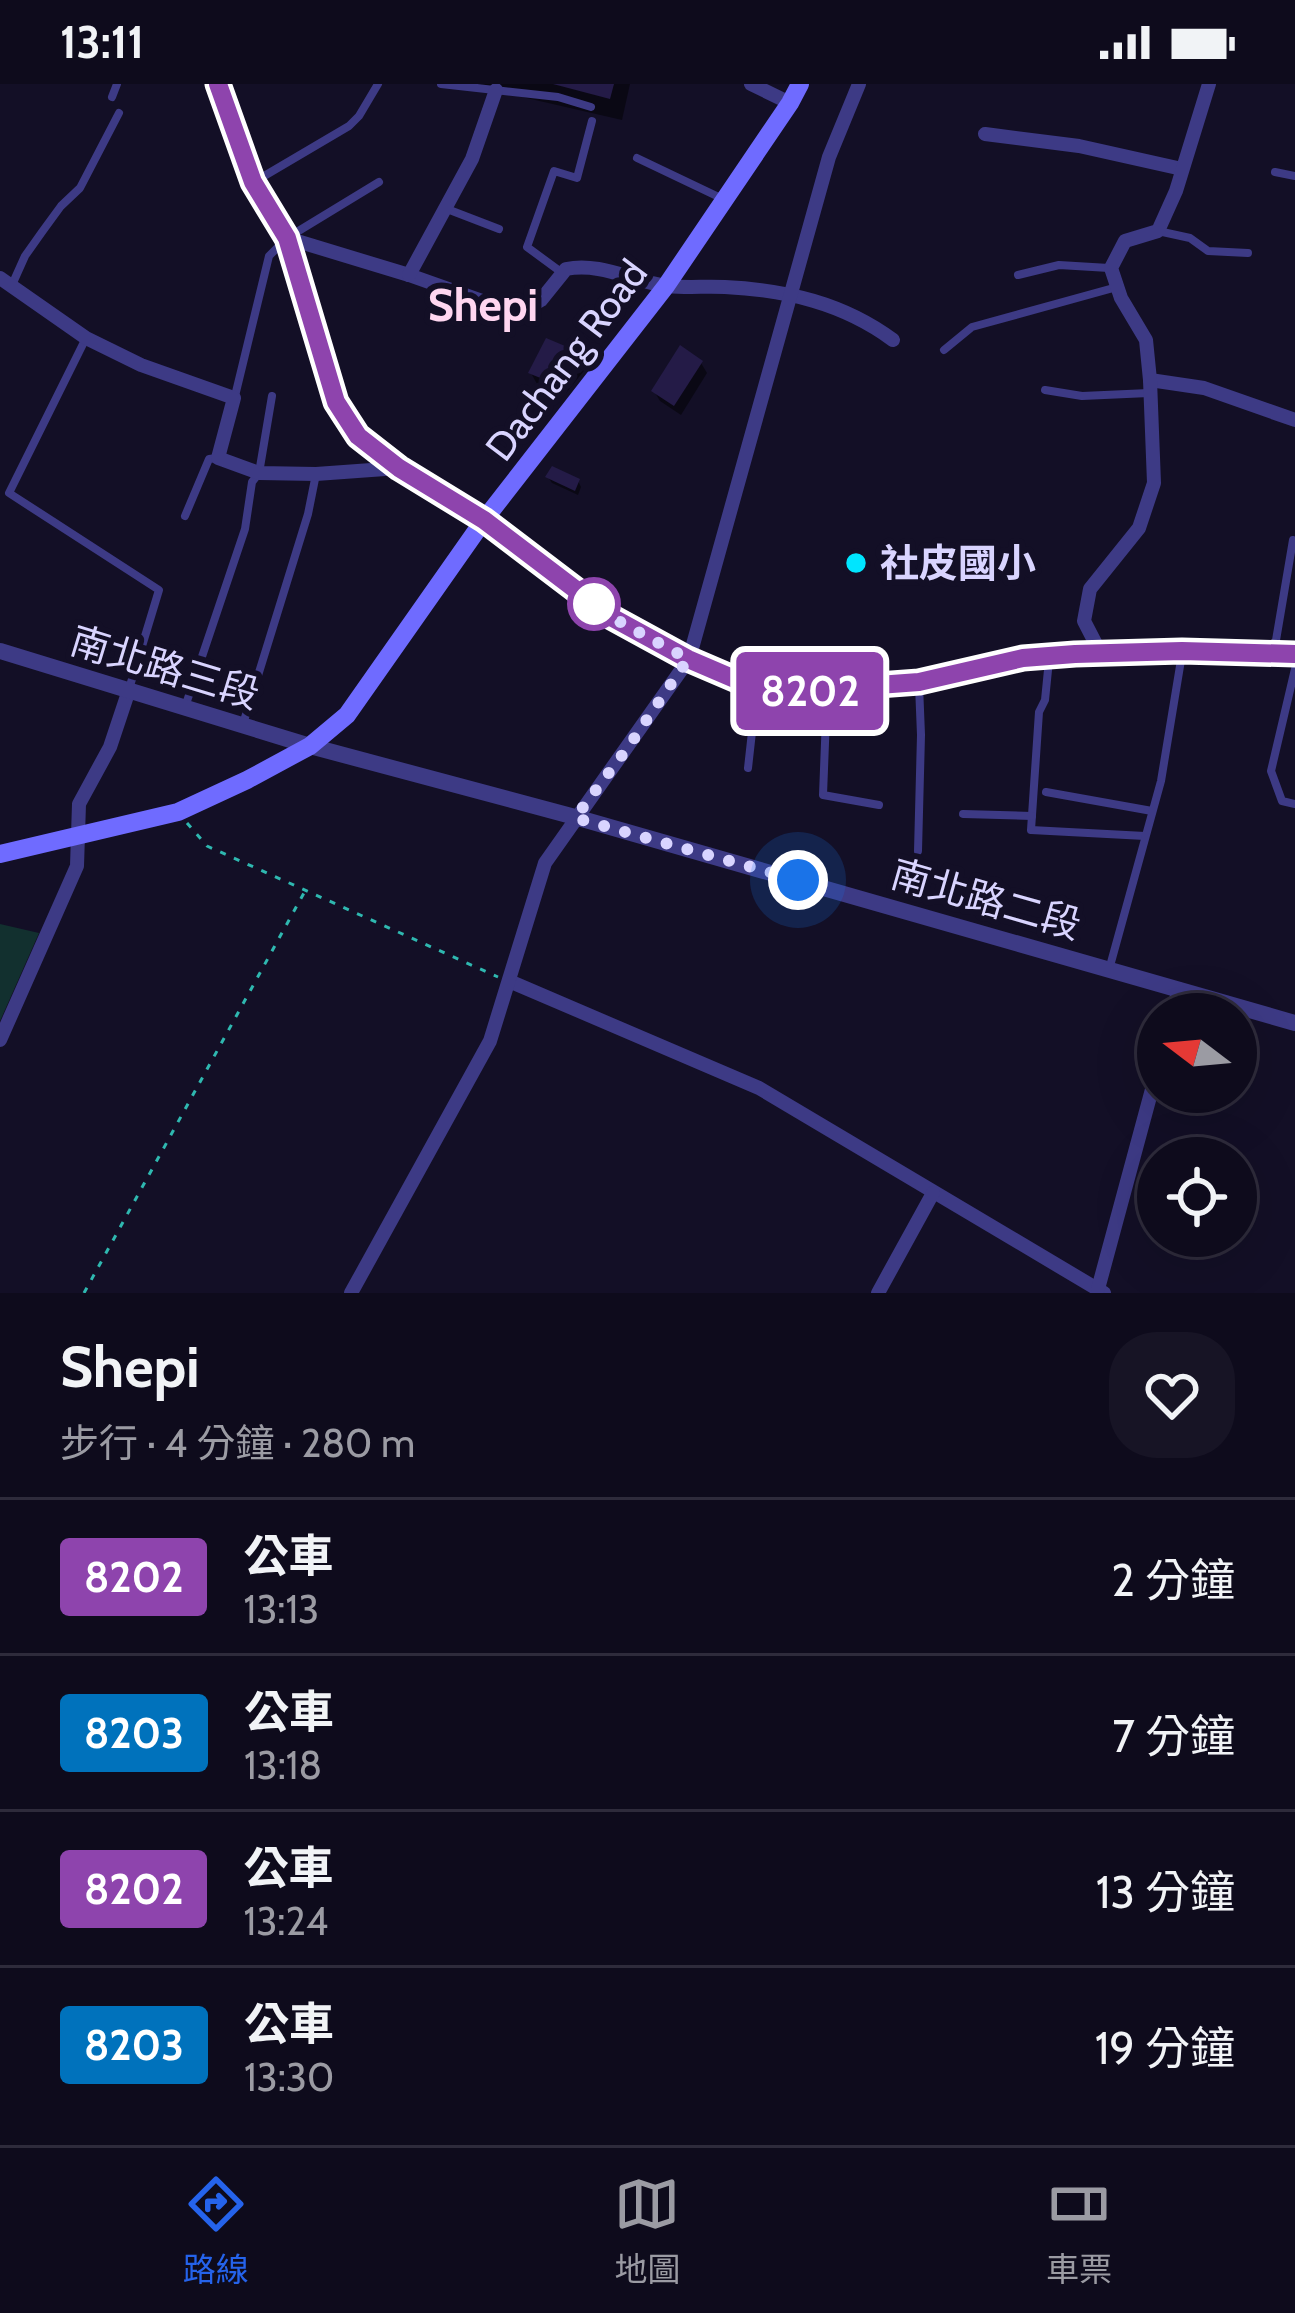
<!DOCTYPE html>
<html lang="zh-TW">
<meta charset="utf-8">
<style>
:root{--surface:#0e0b1c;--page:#171425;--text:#f1f3f6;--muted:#9b9ba3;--line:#2e2b3b;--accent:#2563eb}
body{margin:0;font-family:Cabin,"Noto Sans TC",sans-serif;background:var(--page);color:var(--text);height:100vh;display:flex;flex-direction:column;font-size:45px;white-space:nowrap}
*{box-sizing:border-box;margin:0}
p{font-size:39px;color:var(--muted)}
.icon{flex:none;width:66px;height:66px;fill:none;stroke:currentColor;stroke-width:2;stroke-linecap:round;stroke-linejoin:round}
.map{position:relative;height:1209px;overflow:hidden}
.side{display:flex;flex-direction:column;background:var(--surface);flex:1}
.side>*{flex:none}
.badge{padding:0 24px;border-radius:9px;font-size:42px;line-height:78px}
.needle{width:78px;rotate:286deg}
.fabs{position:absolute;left:1137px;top:909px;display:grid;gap:24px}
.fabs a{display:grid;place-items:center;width:120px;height:120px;border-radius:50%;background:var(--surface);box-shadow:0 12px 48px #0002,0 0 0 3px var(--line);font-size:60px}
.you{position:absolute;width:60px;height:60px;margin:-30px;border:9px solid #fff;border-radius:50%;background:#1a73e8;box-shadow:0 0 0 18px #1a73e833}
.map>.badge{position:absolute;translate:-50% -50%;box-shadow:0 0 0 6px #fff}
.round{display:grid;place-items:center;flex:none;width:126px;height:126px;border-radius:48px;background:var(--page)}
.headline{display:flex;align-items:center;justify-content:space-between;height:204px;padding:0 60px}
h1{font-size:57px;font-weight:700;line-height:90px}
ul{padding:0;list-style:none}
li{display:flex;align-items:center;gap:36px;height:156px;padding:0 60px;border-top:3px solid var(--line)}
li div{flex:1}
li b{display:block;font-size:45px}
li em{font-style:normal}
li .badge{min-width:132px;font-weight:700;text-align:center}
.status{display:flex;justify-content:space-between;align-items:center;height:84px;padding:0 60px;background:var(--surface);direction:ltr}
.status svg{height:33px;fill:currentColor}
.menu{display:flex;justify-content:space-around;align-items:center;height:168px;border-top:3px solid var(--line);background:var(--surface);font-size:33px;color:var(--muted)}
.menu a{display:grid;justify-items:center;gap:6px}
.menu .on{color:var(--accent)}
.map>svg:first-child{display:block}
.green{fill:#12302f}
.shadow{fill:#0007}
.building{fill:#241b47}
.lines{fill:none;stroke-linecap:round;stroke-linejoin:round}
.path{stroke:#2fb8b0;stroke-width:3;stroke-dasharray:6 9;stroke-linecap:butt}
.service{stroke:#3d3a85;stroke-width:8}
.minor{stroke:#3d3a85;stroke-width:14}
.tertiary{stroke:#3d3a85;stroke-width:16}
.secondary{stroke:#6f6bff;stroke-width:18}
.line-casing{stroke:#fff;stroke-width:27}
.line{stroke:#8e44ad;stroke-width:18}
.walk{stroke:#d9d4ff;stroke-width:12;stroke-dasharray:0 21.6}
.poi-dot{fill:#00e5ff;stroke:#130f26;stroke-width:4.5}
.stop-dot{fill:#fff;stroke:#8e44ad;stroke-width:6}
.labels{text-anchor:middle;stroke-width:12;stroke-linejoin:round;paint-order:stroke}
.street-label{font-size:39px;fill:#d9d4ff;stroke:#130f26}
.poi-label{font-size:39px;font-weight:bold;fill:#d9d4ff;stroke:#130f26;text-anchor:start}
.quarter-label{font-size:45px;font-weight:bold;fill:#ffd6f0;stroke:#130f26}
</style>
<div class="status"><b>13:11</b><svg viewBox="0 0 49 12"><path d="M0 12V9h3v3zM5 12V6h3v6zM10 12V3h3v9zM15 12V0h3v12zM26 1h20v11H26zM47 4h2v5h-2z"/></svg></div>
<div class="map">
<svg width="1295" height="1209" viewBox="0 0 1295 1209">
<rect width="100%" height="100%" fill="#130f26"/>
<path class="green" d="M0,840l39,9 -39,88z"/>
<g class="shadow">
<path d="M465,0h165l-8,36z"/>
<path d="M547,258l35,14 6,10 -23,28 -28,-10 -6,-11z"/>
<path d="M701,279l6,10 -26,42 -21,-14 -6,-10z"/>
<path d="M548,393l30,4 3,6 -3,8 -26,-12z"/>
</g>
<g class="building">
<path d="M553,0h61l-4,15z"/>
<path d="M546,254l38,16 -26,31 -30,-12z"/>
<path d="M680,261l23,16 -29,45 -23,-15z"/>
<path d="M552,382l28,13 -5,12 -30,-14z"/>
</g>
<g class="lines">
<g class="path">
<path d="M187,739l20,23 291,131"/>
<path d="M84,1209l221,-402"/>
</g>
<g class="service">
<path d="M441,0l117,13 33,10"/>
<path d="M112,13l5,-13"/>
<path d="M637,74l86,41"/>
<path d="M1275,88l20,4"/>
<path d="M254,98l95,-56 10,-10 19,-32"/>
<path d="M447,125l52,20"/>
<path d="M1158,147l32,7 18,13 40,2"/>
<path d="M561,188l-34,-25 27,-76 23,7 15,-57"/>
<path d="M1018,191l41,-10 50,3"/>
<path d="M12,201l13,-29 17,-24 19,-26 19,-18 39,-75"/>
<path d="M85,256l-76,153 150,97 -30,99"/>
<path d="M944,266l28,-23 145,-40"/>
<path d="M1045,306l37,6 67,-3"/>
<path d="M235,312l34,-140 18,-18 92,-56"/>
<path d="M185,432l24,-57 8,-1"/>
<path d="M1274,568l19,-112"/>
<path d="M1049,576l-4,40 -6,12 -8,118 114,6"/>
<path d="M1295,585l-24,102 11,30 13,3"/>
<path d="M827,607l-4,104 56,10"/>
<path d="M185,623l60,-178 7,-47 7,-9 13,-77"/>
<path d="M243,640l65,-210 8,-40"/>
<path d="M748,684l9,-81"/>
<path d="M1046,708l106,19"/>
<path d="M963,730l69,2"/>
<path d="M918,767l3,-116 -2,-50"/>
<path d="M1110,882l51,-185 21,-127"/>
</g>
<g class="minor">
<path d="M751,0l39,19"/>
<path d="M985,50l94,12 103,23"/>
<path d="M287,154l122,37 96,34 19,1 17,-10 25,-31c36,-7 67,13 102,17 19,2 38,0 57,1 61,3 118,16 168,53"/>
<path d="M409,191l63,-116 24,-69"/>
<path d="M0,194l86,60 55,27 93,33 -16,60 41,15 57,1 83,-6"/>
<path d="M1150,296l54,8 91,32"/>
<path d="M1100,568l-16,-31 6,-32 49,-61 15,-45 -4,-103 -4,-40 -25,-42 -10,-30 14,-27 33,-10 18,-40 33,-107"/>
<path d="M509,897l250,107 345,205"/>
<path d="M1172,930l7,-25"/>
<path d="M0,956l77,-174 2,-62 31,-57 19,-57"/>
<path d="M1098,1205l60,-222"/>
<path d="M351,1209l139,-252 55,-178 144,-204 140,-502 30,-73"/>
<path d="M878,1209l55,-100"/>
</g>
<g class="tertiary">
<path d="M218,0l35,98 34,56 49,164 22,34 41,32 85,52 129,98 76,41 48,21 46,12 136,-10 104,-24 77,-6 195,3"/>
<path d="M0,567l310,95 265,71 720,206"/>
</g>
<path class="secondary" d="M0,770l178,-42 69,-32 63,-34 37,-31 137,-195 182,-234 124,-183 10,-19"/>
</g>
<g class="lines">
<defs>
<path id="line" d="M218,0l35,98 34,56 49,164 22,34 41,32 85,52 129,98 75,41 49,21 46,12 136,-10 104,-24 52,-4 107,-3 113,3"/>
</defs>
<use href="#line" class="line-casing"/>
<use href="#line" class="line"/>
<path class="walk" d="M594,520l-13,-10 32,24 75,41 -59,87 -54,72 223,62"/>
</g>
<circle class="poi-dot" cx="856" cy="479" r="12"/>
<circle class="stop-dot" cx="594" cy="520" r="24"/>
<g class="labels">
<g class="street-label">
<text transform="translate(566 276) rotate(-53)" y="14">Dachang Road</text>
<text transform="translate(165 583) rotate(17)" y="14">南北路三段</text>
<text transform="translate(986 815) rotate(16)" y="14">南北路二段</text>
</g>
<g class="poi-label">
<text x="880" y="493">社皮國小</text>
</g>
<g class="quarter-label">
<text x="483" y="237">Shepi</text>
</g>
</g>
</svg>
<div class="fabs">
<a><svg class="needle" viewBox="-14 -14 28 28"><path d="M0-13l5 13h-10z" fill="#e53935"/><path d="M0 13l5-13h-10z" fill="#9b9ba3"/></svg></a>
<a><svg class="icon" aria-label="locate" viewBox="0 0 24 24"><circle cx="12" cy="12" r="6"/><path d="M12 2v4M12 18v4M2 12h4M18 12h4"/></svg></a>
</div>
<div class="you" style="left:798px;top:796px"></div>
<b class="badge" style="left:810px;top:607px;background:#8e44ad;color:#fff">8202</b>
</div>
<section class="side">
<div class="headline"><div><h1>Shepi</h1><p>步行 · 4 分鐘 · 280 m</p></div><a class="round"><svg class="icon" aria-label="heart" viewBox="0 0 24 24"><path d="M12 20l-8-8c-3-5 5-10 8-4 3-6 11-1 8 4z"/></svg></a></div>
<ul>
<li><span class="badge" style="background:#8e44ad;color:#fff">8202</span><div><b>公車</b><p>13:13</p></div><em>2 分鐘</em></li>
<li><span class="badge" style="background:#0072bc;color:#fff">8203</span><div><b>公車</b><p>13:18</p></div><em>7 分鐘</em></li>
<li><span class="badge" style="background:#8e44ad;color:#fff">8202</span><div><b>公車</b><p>13:24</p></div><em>13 分鐘</em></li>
<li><span class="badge" style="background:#0072bc;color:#fff">8203</span><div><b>公車</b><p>13:30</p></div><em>19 分鐘</em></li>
</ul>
</section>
<nav class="menu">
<a class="on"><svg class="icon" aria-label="directions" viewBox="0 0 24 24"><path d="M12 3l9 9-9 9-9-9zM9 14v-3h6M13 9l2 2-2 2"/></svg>路線</a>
<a><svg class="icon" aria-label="map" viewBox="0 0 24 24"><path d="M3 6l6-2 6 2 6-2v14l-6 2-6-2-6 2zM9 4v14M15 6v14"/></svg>地圖</a>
<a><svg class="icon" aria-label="tickets" viewBox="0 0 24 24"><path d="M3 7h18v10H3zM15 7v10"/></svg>車票</a>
</nav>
